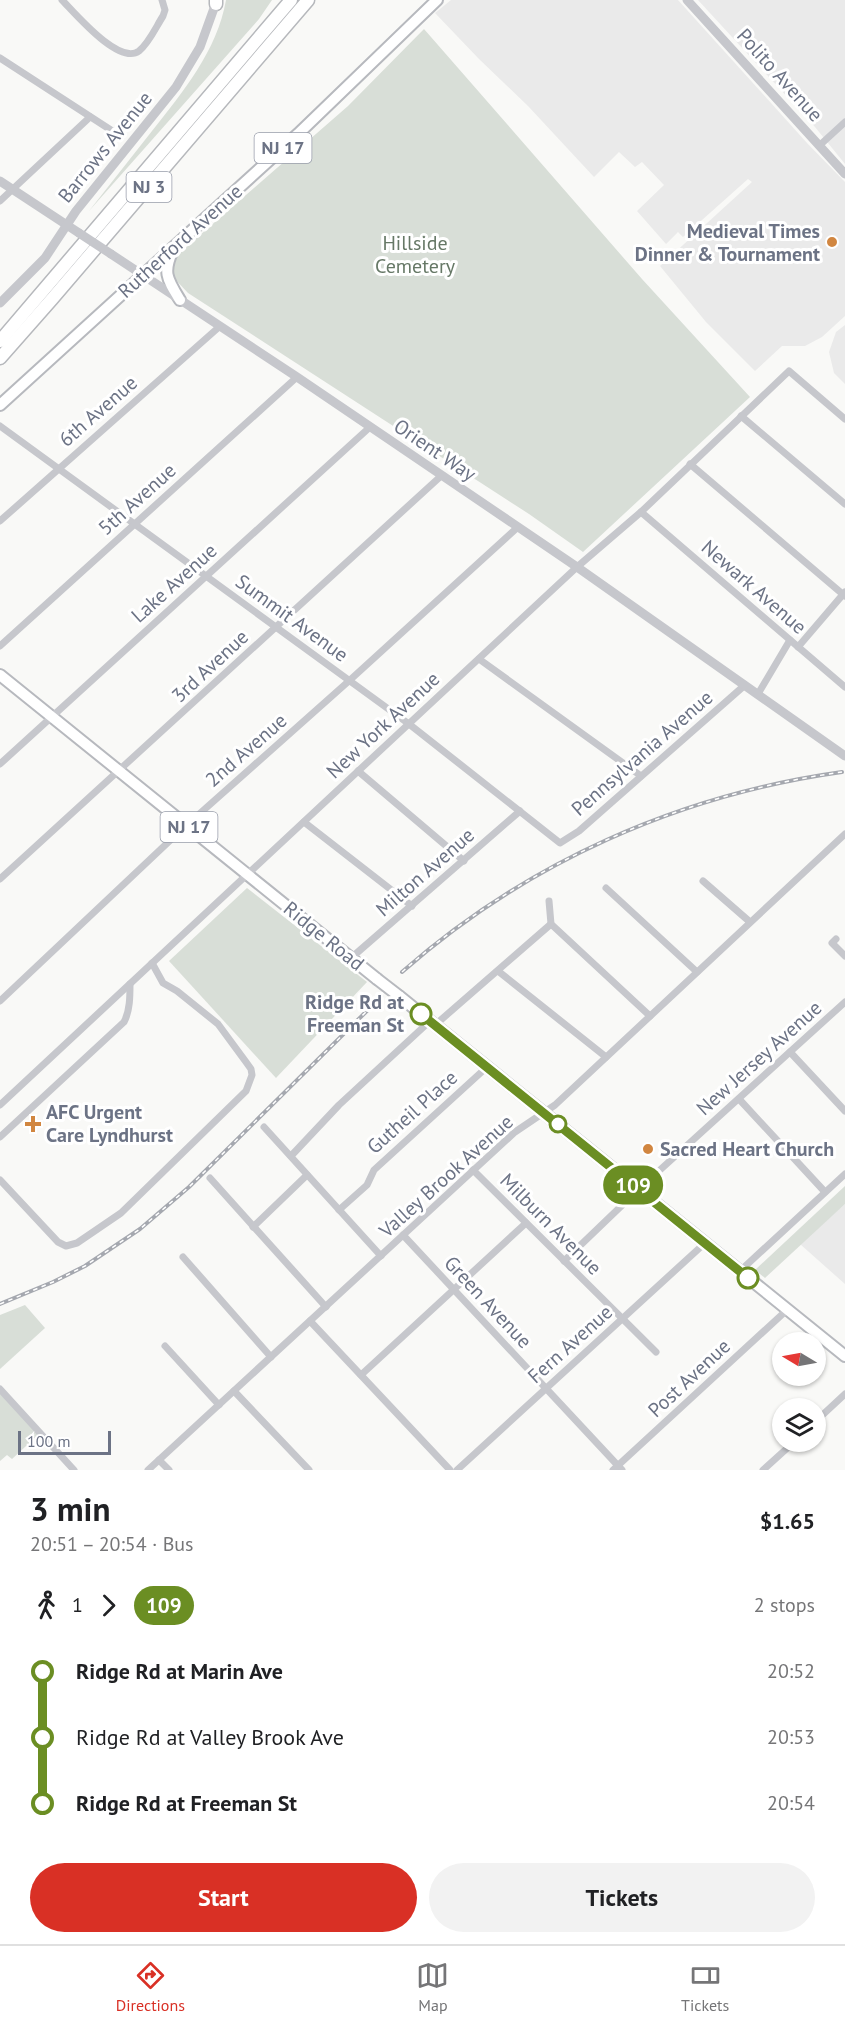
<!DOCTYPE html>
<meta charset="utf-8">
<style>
:root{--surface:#fff;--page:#f2f2f2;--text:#202124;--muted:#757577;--line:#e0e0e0;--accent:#d93025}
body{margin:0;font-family:"PT Sans",sans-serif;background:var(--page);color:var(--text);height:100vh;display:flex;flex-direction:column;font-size:22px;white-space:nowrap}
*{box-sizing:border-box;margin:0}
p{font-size:20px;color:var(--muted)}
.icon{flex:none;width:33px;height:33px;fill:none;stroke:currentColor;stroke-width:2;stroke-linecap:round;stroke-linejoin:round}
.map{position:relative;height:1470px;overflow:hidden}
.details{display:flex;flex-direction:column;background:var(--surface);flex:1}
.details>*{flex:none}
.badge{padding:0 12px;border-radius:20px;font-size:21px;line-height:39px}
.needle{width:39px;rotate:280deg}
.buttons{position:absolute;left:772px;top:1332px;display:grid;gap:12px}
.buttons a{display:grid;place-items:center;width:54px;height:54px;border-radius:50%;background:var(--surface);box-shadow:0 2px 4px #0004;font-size:30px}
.scale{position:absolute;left:18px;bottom:15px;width:93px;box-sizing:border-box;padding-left:6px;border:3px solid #6c7385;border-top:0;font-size:16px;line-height:21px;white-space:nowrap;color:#6c7385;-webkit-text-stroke:4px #fff;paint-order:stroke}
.map>.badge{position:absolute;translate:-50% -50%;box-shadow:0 0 0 3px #fff}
.legs{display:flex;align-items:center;gap:9px;height:66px;padding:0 30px;font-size:20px}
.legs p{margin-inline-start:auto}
.overview{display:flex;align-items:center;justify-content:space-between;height:102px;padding:0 30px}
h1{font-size:33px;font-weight:700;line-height:45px}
.cta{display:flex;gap:12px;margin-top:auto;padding:12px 30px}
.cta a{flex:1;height:69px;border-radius:36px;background:var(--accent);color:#fff;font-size:24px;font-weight:700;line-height:69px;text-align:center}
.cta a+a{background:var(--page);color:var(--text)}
ul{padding:0 30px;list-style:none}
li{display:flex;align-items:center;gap:21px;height:66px;font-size:22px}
li i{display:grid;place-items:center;width:9px;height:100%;margin:0 8px;background:currentColor}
li i::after{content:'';width:15px;height:15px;margin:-8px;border:4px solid;border-radius:50%;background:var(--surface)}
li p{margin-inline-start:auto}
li:first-child i{background:linear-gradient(#0000 50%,currentColor 0)}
li:last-child i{background:linear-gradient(currentColor 50%,#0000 0)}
.tab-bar{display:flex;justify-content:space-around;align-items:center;height:84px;border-top:2px solid var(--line);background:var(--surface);font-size:16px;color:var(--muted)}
.tab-bar a{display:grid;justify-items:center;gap:3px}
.tab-bar .current{color:var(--accent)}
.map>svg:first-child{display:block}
.built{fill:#eaeaea}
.green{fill:#d8ded7}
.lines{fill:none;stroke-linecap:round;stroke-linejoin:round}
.primary-casing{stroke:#b7b9be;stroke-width:14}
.trunk-casing{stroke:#b6b8bc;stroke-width:15}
.motorway-casing{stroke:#b6b8bc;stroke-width:15}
.minor{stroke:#c6c7cc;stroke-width:7}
.tertiary{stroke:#c6c7cc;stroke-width:9}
.primary{stroke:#fff;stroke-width:10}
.trunk{stroke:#fff;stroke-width:12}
.motorway{stroke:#fff;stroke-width:12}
.rail-casing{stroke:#a5a8af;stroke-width:4}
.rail{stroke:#fff;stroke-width:1.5;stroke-dasharray:4.5;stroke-linecap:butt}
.primary-bridge-casing{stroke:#b7b9be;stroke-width:14;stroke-linecap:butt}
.tertiary-bridge{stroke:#c6c7cc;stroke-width:9}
.primary-bridge{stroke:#fff;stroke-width:10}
.line-1-casing{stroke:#fff;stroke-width:14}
.line-1{stroke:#6b8e23;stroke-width:9}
.poi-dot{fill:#d18640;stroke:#fff;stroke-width:2}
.stop-1-dot{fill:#fff;stroke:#6b8e23;stroke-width:3}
.labels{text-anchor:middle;stroke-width:6;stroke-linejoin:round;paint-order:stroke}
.shield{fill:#fff;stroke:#989daa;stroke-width:1.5}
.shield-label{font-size:18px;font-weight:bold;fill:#6c7385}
.street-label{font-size:20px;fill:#6c7385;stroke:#fff}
.poi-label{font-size:20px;font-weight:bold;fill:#6c7385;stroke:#fff;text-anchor:start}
.park-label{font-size:20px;fill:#667866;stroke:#fff}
.stop-label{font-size:20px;font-weight:bold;fill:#6c7385;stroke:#fff;text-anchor:end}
</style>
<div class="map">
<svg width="845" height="1470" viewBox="0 0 845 1470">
<rect width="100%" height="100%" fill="#f9f9f7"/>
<g class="built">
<path d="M451,0h227l129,143 38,39v134l-23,21 -17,9h-23l-27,25 -49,-49 -46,-56 92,-84 -4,-3 -65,58 -5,-5 -12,12 -29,-33 27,-26 -22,-23 -7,5 -16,-15 -25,25 -66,-71 -49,-47 -44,-46z"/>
<path d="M698,0h147v164l-30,-37z"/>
<path d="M845,325v59l-11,-11 -5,-21 7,-20z"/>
<path d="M845,1204v80l-45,-40z"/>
</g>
<g class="green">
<path d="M226,0h46l-13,19 -170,192c21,-27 42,-53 63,-80 31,-39 65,-80 74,-131z"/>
<path d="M424,29l218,250 108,118 -167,155 -54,-38 -341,-221 -16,-17 4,-20 172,-150z"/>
<path d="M247,888l120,94 -91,96 -107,-117z"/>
<path d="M845,1186v18l-80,74 -10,-8z"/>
<path d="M25,1305l20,23 -45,41v-54z"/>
<path d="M0,1389l39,45 -27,25 -5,-4 -7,6z"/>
</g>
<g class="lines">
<defs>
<g id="primary">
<path d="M174,248c-12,24 -7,31 6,52"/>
<path d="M0,405l298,-271 139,-134"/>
<path d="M0,675l377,304"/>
<path d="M399,996l446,360"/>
</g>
<path id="trunk" d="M216,4v-4"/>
<g id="motorway">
<path d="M0,341l291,-341"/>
<path d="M0,358l52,-59 256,-299"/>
</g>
</defs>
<use href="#primary" class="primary-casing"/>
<use href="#trunk" class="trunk-casing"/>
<use href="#motorway" class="motorway-casing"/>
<g class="minor">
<path d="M62,0c12,12 57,66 77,51 10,-8 17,-24 24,-35l2,-6 -3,-10"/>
<path d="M0,58l117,76"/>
<path d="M820,145l25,-23"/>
<path d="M0,201l90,-84"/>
<path d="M741,416l104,88"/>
<path d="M0,426l409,298 151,119 19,-12 166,-146"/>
<path d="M690,464l155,132"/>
<path d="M641,512l204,175"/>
<path d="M0,521l219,-194"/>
<path d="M0,646l297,-269"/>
<path d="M798,647l47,-55"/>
<path d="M479,659l162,117"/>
<path d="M758,694l32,-54"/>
<path d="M0,764l370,-337"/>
<path d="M358,771l106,90"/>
<path d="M304,822l108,84"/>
<path d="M0,879l441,-403"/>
<path d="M703,881l47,41"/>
<path d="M606,888l91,84"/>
<path d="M549,901l2,23 99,92"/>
<path d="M836,939l-4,4 13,13"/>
<path d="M351,958l169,-147"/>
<path d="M498,971l108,86"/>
<path d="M0,1001l179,-169 171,-152 168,-153"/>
<path d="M435,1025l116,-101"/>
<path d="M790,1052l55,59"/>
<path d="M739,1099l86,93"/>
<path d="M0,1105l577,-538 64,-55 148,-141 56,48"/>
<path d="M264,1127l117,129"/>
<path d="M0,1137l124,-115c6,-11 6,-26 6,-38"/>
<path d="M291,1156l48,-51 91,-84"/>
<path d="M473,1170l183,182"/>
<path d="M210,1178l116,129"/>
<path d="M0,1180l58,62 8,4 11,-3 44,-30 125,-122 6,-16 -1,-6 -5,-7 -28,-38 -41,-33 -14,-8 -11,-20"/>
<path d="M339,1210l28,-25 7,-15 113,-103"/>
<path d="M253,1227l54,-52"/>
<path d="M403,1235l219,235"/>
<path d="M183,1257l88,100"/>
<path d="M564,1261l75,-72 206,-187"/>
<path d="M740,1271l105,-97"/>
<path d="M310,1321l140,149"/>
<path d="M165,1346l54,59"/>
<path d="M361,1375l165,-152"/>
<path d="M0,1389l74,81"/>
<path d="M234,1391l75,79"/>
<path d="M816,1421l29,-27"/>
<path d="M159,1460l10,10"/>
<path d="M148,1470l367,-338 40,-27 290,-271"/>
<path d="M457,1470l248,-227"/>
<path d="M613,1470l175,-161"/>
<path d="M763,1470l31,-28"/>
</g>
<g class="tertiary">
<path d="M687,0l158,174"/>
<path d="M0,181l79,52"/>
<path d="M111,254l186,123 280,190 268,189"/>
<path d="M0,303l45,-45 31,-47 100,-124 24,-40 17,-47"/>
</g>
<use href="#primary" class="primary"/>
<use href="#trunk" class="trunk"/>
<use href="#motorway" class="motorway"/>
<defs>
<g id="rail">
<path d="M402,972c124,-109 276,-177 440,-200"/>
<path d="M0,1304l53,-22 32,-16 55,-37 49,-42 193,-191"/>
</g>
</defs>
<use href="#rail" class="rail-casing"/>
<use href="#rail" class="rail"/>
<defs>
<path id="primary-bridge" d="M377,979l22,17"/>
</defs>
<use href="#primary-bridge" class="primary-bridge-casing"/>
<path class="tertiary-bridge" d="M79,233l32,21"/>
<use href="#primary-bridge" class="primary-bridge"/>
</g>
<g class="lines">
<defs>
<path id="line-1" d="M421,1014l327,264"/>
</defs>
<use href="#line-1" class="line-1-casing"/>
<use href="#line-1" class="line-1"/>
</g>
<g class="poi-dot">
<circle cx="832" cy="242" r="6"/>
<path d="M30 1115h6v6h6v6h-6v6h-6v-6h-6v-6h6z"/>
<circle cx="648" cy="1149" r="6"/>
</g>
<g class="stop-1-dot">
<circle cx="421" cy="1014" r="10"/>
<circle cx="558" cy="1124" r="8"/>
<circle cx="748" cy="1278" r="10"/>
</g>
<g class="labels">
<g class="shield">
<rect x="254.5" y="133" width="57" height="30" rx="4.5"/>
<rect x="126.5" y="172" width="45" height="30" rx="4.5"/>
<rect x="160.5" y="812" width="57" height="30" rx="4.5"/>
</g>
<g class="shield-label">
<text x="283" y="154">NJ 17</text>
<text x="149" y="193">NJ 3</text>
<text x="189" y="833">NJ 17</text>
</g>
<g class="street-label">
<text transform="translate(780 75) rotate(48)" y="7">Polito Avenue</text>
<text transform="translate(105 147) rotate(-51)" y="7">Barrows Avenue</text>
<text transform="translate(180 241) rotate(-42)" y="7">Rutherford Avenue</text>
<text transform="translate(98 411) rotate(-41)" y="7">6th Avenue</text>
<text transform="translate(435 450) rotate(34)" y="7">Orient Way</text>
<text transform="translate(137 499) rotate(-42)" y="7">5th Avenue</text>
<text transform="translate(174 583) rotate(-42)" y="7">Lake Avenue</text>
<text transform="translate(754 587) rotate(41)" y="7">Newark Avenue</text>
<text transform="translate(292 618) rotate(36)" y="7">Summit Avenue</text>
<text transform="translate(210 666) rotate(-43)" y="7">3rd Avenue</text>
<text transform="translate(383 725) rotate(-43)" y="7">New York Avenue</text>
<text transform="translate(246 750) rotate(-41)" y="7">2nd Avenue</text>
<text transform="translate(642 753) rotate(-41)" y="7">Pennsylvania Avenue</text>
<text transform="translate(425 872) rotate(-41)" y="7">Milton Avenue</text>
<text transform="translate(324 936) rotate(39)" y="7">Ridge Road</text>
<text transform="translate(759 1058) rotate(-42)" y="7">New Jersey Avenue</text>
<text transform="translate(412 1112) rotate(-42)" y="7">Gutheil Place</text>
<text transform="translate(446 1176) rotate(-42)" y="7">Valley Brook Avenue</text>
<text transform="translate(551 1224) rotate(45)" y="7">Milburn Avenue</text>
<text transform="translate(488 1302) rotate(47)" y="7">Green Avenue</text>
<text transform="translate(570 1344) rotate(-42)" y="7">Fern Avenue</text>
<text transform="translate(689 1378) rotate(-43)" y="7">Post Avenue</text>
</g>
<g class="poi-label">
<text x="820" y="238" text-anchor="end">Medieval Times<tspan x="820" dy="23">Dinner &amp; Tournament</tspan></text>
<text x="46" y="1119">AFC Urgent<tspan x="46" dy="23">Care Lyndhurst</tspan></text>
<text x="660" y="1156">Sacred Heart Church</text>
</g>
<g class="park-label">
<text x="415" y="250">Hillside<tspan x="415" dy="23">Cemetery</tspan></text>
</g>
<g class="stop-label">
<text x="404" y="1009">Ridge Rd at<tspan x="404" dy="23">Freeman St</tspan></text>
</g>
</g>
</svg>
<div class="buttons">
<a><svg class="needle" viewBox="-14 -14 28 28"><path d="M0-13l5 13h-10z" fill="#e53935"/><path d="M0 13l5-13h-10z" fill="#757577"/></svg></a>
<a><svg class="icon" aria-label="layers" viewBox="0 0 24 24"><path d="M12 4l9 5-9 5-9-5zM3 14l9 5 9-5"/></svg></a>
</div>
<div class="scale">100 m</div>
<b class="badge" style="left:633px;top:1185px;background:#6b8e23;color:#fff">109</b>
</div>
<section class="details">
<div class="overview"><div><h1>3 min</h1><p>20:51 – 20:54 · Bus</p></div><b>$1.65</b></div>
<div class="legs"><svg class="icon" aria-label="walk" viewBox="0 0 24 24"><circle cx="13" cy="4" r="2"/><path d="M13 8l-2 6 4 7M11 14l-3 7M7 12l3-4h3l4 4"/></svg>1<svg class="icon" aria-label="forward" viewBox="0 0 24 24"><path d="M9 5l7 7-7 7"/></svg><b class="badge" style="background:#6b8e23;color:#fff">109</b><p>2 stops</p></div>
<ul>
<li><i style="color:#6b8e23"></i><b>Ridge Rd at Marin Ave</b><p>20:52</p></li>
<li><i style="color:#6b8e23"></i><span>Ridge Rd at Valley Brook Ave</span><p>20:53</p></li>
<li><i style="color:#6b8e23"></i><b>Ridge Rd at Freeman St</b><p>20:54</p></li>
</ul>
<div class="cta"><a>Start</a><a>Tickets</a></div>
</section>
<nav class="tab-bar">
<a class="current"><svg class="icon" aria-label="directions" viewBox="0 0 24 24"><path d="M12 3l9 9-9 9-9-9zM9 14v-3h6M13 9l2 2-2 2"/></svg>Directions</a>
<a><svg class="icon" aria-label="map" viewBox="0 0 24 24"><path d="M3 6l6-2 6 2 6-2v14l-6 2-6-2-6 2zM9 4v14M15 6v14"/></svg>Map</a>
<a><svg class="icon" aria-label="tickets" viewBox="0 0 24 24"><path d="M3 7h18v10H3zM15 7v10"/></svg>Tickets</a>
</nav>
